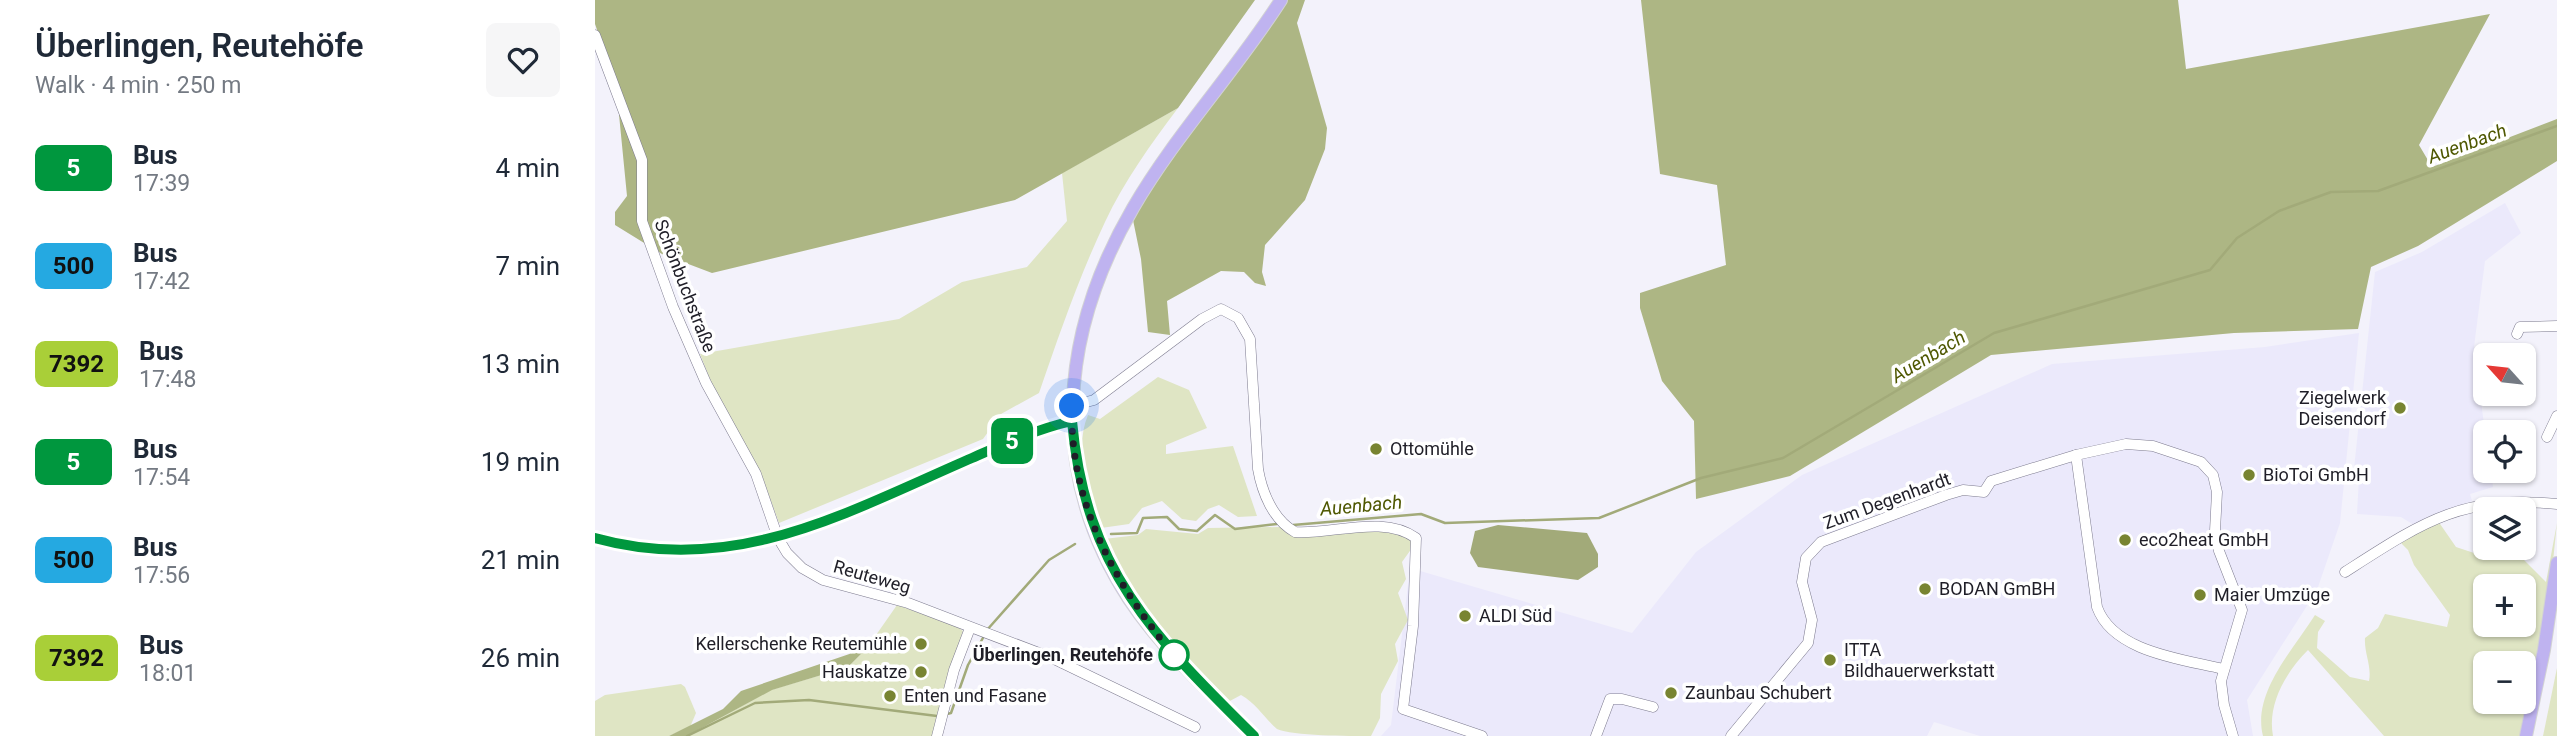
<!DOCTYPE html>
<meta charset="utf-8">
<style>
:root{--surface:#fff;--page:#f6f6f7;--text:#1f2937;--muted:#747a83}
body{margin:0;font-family:Roboto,sans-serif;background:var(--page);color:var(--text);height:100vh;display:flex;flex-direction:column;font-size:26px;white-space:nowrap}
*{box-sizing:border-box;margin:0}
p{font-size:23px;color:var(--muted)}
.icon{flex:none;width:38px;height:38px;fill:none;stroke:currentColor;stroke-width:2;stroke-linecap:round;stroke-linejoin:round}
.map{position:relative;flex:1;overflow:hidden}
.side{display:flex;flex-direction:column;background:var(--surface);width:595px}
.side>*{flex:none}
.badge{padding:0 14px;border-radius:10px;font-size:24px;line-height:46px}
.needle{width:46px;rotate:297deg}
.controls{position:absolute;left:1878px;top:343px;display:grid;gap:14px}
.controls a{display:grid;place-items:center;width:63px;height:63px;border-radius:10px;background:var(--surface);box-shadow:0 2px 5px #0004;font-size:35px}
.you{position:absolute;width:35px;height:35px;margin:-18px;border:5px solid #fff;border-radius:50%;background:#1a73e8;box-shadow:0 0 0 10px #1a73e833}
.map>.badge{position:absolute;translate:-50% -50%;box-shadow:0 0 0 4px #fff}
.round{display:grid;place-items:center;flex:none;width:74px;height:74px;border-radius:10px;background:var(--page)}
.headline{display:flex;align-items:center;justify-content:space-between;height:119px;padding:0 35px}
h1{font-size:33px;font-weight:600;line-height:52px}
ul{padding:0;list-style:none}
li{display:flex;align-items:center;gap:21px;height:98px;padding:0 35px}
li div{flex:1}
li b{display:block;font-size:26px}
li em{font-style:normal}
li .badge{min-width:77px;font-weight:700;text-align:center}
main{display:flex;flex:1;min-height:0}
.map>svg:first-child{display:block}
.built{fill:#ebe9fb}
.green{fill:#dfe5c4;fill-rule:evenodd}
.forest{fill:#adb684}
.water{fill:#a2aa79}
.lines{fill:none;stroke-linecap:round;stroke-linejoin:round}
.stream{stroke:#a2aa79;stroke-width:2.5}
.minor-casing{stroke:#7d7b8f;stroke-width:11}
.major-casing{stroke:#d2d2d4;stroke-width:14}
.minor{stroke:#fff;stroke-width:10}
.major{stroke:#bfb3f0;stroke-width:12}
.line-casing{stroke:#fff;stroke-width:16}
.line{stroke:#00973e;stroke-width:10}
.walk{stroke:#1f1e27;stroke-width:7;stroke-dasharray:0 12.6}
.poi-dot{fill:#788431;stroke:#fff;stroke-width:2.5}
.stop-dot{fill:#fff;stroke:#00973e;stroke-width:3.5}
.labels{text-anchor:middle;stroke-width:7;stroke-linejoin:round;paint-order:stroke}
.street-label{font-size:18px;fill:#1f1e27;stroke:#fff}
.poi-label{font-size:18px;fill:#1f1e27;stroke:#fff;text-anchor:start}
.stop-label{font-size:18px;font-weight:bold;fill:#1f1e27;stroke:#fff;text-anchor:end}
.water-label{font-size:19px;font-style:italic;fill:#4f5802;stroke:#fff}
</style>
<main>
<section class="side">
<div class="headline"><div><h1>Überlingen, Reutehöfe</h1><p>Walk · 4 min · 250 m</p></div><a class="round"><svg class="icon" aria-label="heart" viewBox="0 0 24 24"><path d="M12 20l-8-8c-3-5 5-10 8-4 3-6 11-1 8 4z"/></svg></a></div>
<ul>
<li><span class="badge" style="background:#00973e;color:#fff">5</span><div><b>Bus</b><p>17:39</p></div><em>4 min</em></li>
<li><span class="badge" style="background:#25a9e1;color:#111">500</span><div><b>Bus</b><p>17:42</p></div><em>7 min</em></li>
<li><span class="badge" style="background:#a9cf38;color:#111">7392</span><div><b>Bus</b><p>17:48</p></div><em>13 min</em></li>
<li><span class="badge" style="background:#00973e;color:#fff">5</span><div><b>Bus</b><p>17:54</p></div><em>19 min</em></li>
<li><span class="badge" style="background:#25a9e1;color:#111">500</span><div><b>Bus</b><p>17:56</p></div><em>21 min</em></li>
<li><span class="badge" style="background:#a9cf38;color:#111">7392</span><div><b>Bus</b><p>18:01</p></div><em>26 min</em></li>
</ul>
</section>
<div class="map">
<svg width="1962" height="736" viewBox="0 0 1962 736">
<rect width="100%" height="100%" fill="#f3f2fb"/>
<g class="built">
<path d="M1910,203l16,30 -36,28 -11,86 11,85v39h6l2,16 -23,7 2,7 -45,16 -13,8 -13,-8 -44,-3 2,-36h-6l22,-206 47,-20z"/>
<path d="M1764,333l-19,190 -23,67 -70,110 6,36h-273l-46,-14 -7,14h-546l10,-11 19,-157 222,65 64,-81 106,-77 250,-111 213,-17z"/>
</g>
<g class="green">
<path d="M583,108c-27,36 -54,73 -73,114 -26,55 -46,113 -66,171l-38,21 -18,25 -204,84 -19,-52 -49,-89 -11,-28 199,-35 63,-37 65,-15 40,-46 -5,-48z"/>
<path d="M563,377l31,13 18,38 -41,17v9l67,-8 24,70 -19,1 -19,-12 -11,4 -12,12 -14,-2 -20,-18 -20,7 -13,16 -28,4c-11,-34 -28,-78 -13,-113l12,4z"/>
<path d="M1843,521l18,26 18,6 11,-8v3h27l34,34 11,-59 -6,57 -29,156h-138l-76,-86c-22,22 -41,54 -35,86h-10c-11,-43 30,-86 52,-121l10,6 -7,11 -1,16 33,29 19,4c3,-15 -5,-28 -4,-43l13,-10 7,-14 62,13 3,-12 -36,-50 -6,-15 -7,-7zM1890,586h38v39h-38zM1890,663h38v39h-38z"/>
<path d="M686,527l14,9 52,-6h39l13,2 13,8v8l-10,14 4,17 -8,14 10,27 -13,24 3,17 -17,33 -1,24 -9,18c-21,0 -79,0 -94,-7 -13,-11 -20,-25 -36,-34l-13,7c-47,-49 -98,-99 -124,-163l34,-4 8,-6 52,5 10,-6z"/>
<path d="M302,605l58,20 8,6 -31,105h-245l84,-46 77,-23 19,-19z"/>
<path d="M1962,668v68h-14z"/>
<path d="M86,684l4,3 11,26 -6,14 -21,9h-74v-35l10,-6z"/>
</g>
<g class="forest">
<path d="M0,0h660l-77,108 -163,92 -303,73 -50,-19 -47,-29v-13l12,-16 -11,-112 -21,-60z"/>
<path d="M691,0h19l-8,23 30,105 -2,21 -20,51 -40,45 -3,27 4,14 -11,-3 -11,-11 -23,-1 -54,30 3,34 -22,-3 -7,-73 -9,-44z"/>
<path d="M1046,0h537l8,69 304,-55 -71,131 13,22 125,-48v42l-139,85 -47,21 -13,62 -124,4 -243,22 -201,121 -94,23 -2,-78 -32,-40 -22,-73v-15l86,-28 -9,-80 -57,-11z"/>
<path d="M272,648l-19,19 -76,23 -85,46h-18l54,-27 18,-18z"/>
</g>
<path class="water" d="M903,525l89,8 11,21v13l-20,13 -100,-13 -8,-14 5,-22z"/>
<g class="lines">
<g class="stream">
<path d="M698,525l128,-11 24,9 154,-5 102,-40 82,-20 211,-125 216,-63 27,-32 42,-27 52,-19 47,-1 179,-65"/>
<path d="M516,534l26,-1 6,-15 24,-1 12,12 18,2 18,-16 20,14 42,-5"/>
<path d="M392,630l62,-70 26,-16"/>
<path d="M352,714l4,-1 17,-48 16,-29"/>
<path d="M92,736l68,-33 54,-3 128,16"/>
</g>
<defs>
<g id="minor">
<path d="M0,35l47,125v61l31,86 33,76 50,91 22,64 9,15 15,15 21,12 85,23 144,55 143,69"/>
<path d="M1922,334l3,-7 37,-1"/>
<path d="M477,406l22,-6 108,-81 19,-10 17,9 12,21 8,130c4,23 15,51 37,63 37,3 88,-18 121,6l-3,88 -10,83 79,27"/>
<path d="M1952,437l10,-21"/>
<path d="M1481,455l50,-11 27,2 48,16 12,13 4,17 -2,39 4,20 23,59 -21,71 3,24 9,31"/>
<path d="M0,537c141,40 251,-25 377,-79 33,-14 65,-29 100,-37"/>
<path d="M1750,572c78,-50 116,-77 212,-68"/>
<path d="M342,736l17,-66 16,-42"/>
<path d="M1001,736l14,-37h12l31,8"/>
<path d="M1136,736l77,-93 4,-23 -10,-38 4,-24 15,-16 125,-47 17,-5 21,2 7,-11 85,-26 21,152c16,45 85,52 126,62"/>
</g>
<g id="major">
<path d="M659,736c-44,-43 -91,-86 -125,-137 -82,-125 -69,-266 4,-391 43,-74 102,-136 148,-208"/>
<path d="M1931,736l18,-86 13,-87"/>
</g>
</defs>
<use href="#minor" class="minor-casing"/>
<use href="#major" class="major-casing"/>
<use href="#minor" class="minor"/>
<use href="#major" class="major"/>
</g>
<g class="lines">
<defs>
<path id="line" d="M0,538c140,39 252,-26 377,-80 32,-14 65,-29 100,-37 13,148 82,216 182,315"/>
</defs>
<use href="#line" class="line-casing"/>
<use href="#line" class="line"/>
<path class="walk" d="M477,406c-3,96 43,179 102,249"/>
</g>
<g class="poi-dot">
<circle cx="1805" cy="408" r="7"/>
<circle cx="781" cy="449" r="7"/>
<circle cx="1654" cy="475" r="7"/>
<circle cx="1530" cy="540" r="7"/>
<circle cx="1330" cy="589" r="7"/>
<circle cx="1605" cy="595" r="7"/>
<circle cx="870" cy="616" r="7"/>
<circle cx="326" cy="644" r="7"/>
<circle cx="1235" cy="660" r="7"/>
<circle cx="326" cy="672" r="7"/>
<circle cx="1076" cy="693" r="7"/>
<circle cx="295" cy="696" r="7"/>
</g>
<circle class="stop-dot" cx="579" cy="655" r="14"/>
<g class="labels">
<g class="street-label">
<text transform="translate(90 286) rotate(69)" y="6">Schönbuchstraße</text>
<text transform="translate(1292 501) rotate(-20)" y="6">Zum Degenhardt</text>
<text transform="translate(277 577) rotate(16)" y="6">Reuteweg</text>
</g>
<g class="poi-label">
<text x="1791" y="404" text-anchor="end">Ziegelwerk<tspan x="1791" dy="21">Deisendorf</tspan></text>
<text x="795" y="455">Ottomühle</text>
<text x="1668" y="481">BioToi GmbH</text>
<text x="1544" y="546">eco2heat GmbH</text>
<text x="1344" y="595">BODAN GmBH</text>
<text x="1619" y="601">Maier Umzüge</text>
<text x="884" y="622">ALDI Süd</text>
<text x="312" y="650" text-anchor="end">Kellerschenke Reutemühle</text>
<text x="1249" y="656">ITTA<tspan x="1249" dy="21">Bildhauerwerkstatt</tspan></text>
<text x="312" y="678" text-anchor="end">Hauskatze</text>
<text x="1090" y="699">Zaunbau Schubert</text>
<text x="309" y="702">Enten und Fasane</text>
</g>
<g class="stop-label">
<text x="558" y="661">Überlingen, Reutehöfe</text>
</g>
<g class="water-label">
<text transform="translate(1872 143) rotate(-20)" y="7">Auenbach</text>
<text transform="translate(1333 356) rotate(-31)" y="7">Auenbach</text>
<text transform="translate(766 505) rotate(-5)" y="7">Auenbach</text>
</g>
</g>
</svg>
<div class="controls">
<a><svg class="needle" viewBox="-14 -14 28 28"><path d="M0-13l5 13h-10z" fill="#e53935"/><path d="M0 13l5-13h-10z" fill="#747a83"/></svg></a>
<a><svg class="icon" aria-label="locate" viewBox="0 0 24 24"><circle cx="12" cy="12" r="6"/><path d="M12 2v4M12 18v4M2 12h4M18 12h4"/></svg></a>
<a><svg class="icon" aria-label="layers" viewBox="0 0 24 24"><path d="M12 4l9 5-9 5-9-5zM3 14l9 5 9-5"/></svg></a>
<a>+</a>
<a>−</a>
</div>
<div class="you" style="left:477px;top:406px"></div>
<b class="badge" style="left:417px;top:441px;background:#00973e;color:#fff">5</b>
</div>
</main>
